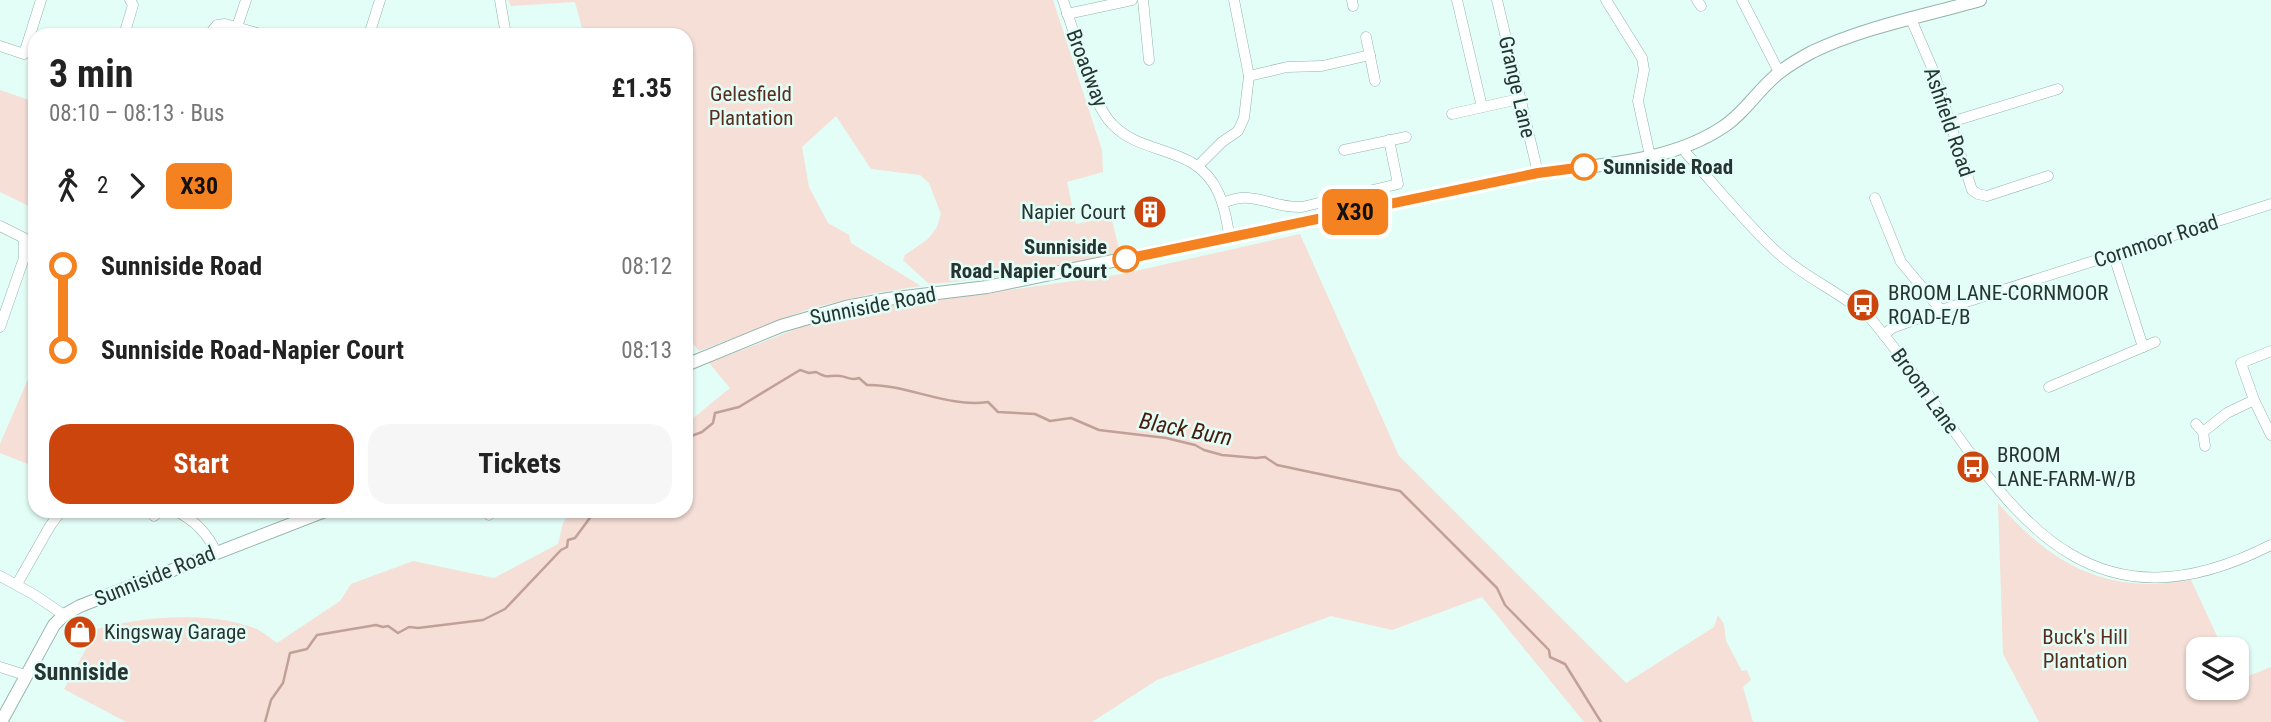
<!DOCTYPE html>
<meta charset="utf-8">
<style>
:root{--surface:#fff;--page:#f6f6f6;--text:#222;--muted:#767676;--accent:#cc450d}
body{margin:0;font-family:"Roboto Condensed",sans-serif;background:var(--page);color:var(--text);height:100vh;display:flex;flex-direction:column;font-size:26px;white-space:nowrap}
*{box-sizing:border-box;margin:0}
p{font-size:23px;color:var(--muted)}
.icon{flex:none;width:38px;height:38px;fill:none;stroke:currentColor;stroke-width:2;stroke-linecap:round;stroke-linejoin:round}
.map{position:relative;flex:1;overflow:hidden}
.details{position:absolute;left:28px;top:28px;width:665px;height:490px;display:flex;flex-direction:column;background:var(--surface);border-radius:21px;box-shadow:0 2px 5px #0004}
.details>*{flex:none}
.badge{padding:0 14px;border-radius:10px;font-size:24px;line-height:46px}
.tools{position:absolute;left:2186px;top:637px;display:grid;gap:14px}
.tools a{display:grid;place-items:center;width:63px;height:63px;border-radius:14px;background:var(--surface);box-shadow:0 2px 5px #0004;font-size:35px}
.map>.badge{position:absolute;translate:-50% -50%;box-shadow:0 0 0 4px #fff}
.legs{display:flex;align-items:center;gap:10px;height:77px;padding:0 21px;font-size:23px}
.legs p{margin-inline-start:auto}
.headline{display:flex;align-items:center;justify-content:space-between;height:119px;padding:0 21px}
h1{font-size:38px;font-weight:700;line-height:52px}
.primary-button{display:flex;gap:14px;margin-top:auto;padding:14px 21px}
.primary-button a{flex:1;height:80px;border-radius:21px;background:var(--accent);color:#fff;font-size:28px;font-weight:700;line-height:80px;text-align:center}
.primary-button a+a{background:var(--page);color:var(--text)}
ul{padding:0 21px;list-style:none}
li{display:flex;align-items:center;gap:24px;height:84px;font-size:26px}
li i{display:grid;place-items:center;width:10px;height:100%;margin:0 9px;background:currentColor}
li i::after{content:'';width:18px;height:18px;margin:-9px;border:5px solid;border-radius:50%;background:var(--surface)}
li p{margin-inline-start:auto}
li:first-child i{background:linear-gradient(#0000 50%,currentColor 0)}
li:last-child i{background:linear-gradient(currentColor 50%,#0000 0)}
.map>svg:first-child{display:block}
.green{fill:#f5dfd7}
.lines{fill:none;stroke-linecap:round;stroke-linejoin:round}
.stream{stroke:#c1a197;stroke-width:2.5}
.minor-casing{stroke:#94b4ab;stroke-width:11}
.major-casing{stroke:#94b4ab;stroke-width:14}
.minor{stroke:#fff;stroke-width:10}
.major{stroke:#fff;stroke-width:12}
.line-1-casing{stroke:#fff;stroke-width:16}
.line-1{stroke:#f58220;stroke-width:10}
.stop-1-dot{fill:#fff;stroke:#f58220;stroke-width:3.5}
.labels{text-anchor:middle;stroke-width:5;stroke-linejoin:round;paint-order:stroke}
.street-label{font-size:21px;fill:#273431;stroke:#e3fef6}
.park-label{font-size:21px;fill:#5b2d1f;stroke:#e3fef6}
.stop-label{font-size:21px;font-weight:bold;fill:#273431;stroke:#e3fef6;text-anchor:start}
.poi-label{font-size:21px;fill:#273431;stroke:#e3fef6;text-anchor:start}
.water-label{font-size:23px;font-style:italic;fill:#471c0d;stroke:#e3fef6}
.quarter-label{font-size:24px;font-weight:bold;fill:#273431;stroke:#e3fef6}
</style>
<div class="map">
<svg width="2271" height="722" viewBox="0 0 2271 722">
<rect width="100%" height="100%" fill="#e3fef6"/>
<g class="green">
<path d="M508,0h545l49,150 1,22 -36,10 9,42 35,-7 9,35c-64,14 -126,28 -191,32l-26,-24 2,-5 23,-16 9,-12 4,-13 -12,-31 -9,-8 -49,-6 -35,-53 -34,31 7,40 19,36 21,12 2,8 70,43 -46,7 -63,15 -113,43 -13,-15v-301h-102l-9,-33 -64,4z"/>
<path d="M0,90l35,12v107l-35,-17z"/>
<path d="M1300,234l99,222 227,227 88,-56 4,-12 6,9 2,17 16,30 5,-1 4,10 -8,7 10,35h-169l-102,-125 -90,33 -61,-14 -174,64 -65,42h-966l-62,-33 33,-60c45,-13 114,-18 157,-1 8,3 16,10 23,15l63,-42 11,-17 62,-23 81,17 64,-34 5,-21 9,-12h114v-87l44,-36 -21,-25 100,-39 64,-15 249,-35z"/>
<path d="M35,363v89l-5,13 -30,-12v-9z"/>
<path d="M1998,503c55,62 107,92 193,77l32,69h-25v39h38l1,-10 1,2 33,-13v55h-232l-36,-68z"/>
</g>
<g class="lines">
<g class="stream">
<path d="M686,438l16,-6 11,-9 2,-10 24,-6 61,-37 9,3 7,-1c12,7 12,3 24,4 9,1 10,5 19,2l8,7c40,-1 80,23 121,17l10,10 37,2 15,7 21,-3 28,12 67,8 29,7 9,5 18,5 34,3 9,-1 12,8 123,26 97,97 8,17 44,45 1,7 15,7 36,58"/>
<path d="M265,722l6,-22 12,-17 7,-30 17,-4 10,-14 59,-10 7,2 5,-1 10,7 11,-6 9,1 65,-8 22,-11 56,-59 6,-3 1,-7 7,-2 20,-27"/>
</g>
<defs>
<g id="minor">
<path d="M500,0l6,35"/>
<path d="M1063,0l32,97c5,10 10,20 17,27 31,33 84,20 106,68 7,14 9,31 12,47"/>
<path d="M1143,0l6,60"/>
<path d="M1352,0l1,6"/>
<path d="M1457,0l25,107"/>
<path d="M1497,0l41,173"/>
<path d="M1606,0l36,58 2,12 -6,31 12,55"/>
<path d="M1697,0l4,6"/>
<path d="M1742,0l37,72"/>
<path d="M1067,14l65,-14"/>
<path d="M1911,19l22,51 39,120 6,4 9,2 61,-20"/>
<path d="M237,27l9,-27"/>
<path d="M124,35l9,-30 -3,-5"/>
<path d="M209,35l8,-10 8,-1 39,11"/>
<path d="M369,35l11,-35"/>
<path d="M1366,37l9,44"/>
<path d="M0,46l24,8 17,-54"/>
<path d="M1249,76l38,-9 35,-1 48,-11"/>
<path d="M1452,114l67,-15"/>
<path d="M1951,122l107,-33"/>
<path d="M1683,146l3,7c30,33 59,70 92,100 28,26 65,40 93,66 116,136 180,338 400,226"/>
<path d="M1344,150l62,-13"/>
<path d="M1198,166l24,-24 16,-11 6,-13 5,-42 -15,-76"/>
<path d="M1875,198l26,64 40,48"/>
<path d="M1223,203c32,-14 46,5 79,4l96,-23 -9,-44"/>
<path d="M0,226l24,12v20l-24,69"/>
<path d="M2114,256l29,91"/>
<path d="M1884,335l8,-7 49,-18 330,-106"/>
<path d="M2271,351l-30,12 13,37 17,35"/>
<path d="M2049,387l106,-45"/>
<path d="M2196,424l7,8 2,14"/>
<path d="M2203,432l24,-19 27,-13"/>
<path d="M176,511c18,9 32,23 40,41"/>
<path d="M488,511l1,4"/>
<path d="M154,516l5,-5"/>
<path d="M0,576l33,18 31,21"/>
<path d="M17,584l33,-58 11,-15"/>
<path d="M0,667l25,8"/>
</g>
<g id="major">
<path d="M686,365l95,-39 65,-19 42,-8 99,-12 551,-114c62,-9 131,-10 185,-46 22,-14 36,-39 57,-55 10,-8 21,-14 32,-20 52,-25 112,-36 168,-52"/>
<path d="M1,722l53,-97 10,-10 16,-9 245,-95"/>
</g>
</defs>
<use href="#minor" class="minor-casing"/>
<use href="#major" class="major-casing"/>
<use href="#minor" class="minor"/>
<use href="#major" class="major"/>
</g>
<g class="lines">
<defs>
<path id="line-1" d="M1126,259l412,-86 46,-6"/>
</defs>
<use href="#line-1" class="line-1-casing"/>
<use href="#line-1" class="line-1"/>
</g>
<defs>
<symbol id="building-disc" viewBox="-11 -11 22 22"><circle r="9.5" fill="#cc450d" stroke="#e3fef6"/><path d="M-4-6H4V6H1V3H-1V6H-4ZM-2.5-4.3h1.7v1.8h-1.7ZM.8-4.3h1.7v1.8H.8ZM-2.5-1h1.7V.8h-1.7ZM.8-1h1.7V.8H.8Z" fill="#fff"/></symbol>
<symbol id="bus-disc" viewBox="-11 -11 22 22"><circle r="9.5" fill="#cc450d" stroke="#e3fef6"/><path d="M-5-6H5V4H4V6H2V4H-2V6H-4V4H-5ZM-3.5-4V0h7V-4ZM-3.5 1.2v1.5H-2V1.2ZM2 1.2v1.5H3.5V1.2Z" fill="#fff"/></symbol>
<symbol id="shop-disc" viewBox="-11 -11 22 22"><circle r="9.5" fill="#cc450d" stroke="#e3fef6"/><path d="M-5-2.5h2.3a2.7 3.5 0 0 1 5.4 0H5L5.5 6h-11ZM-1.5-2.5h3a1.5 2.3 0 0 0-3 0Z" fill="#fff"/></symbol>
</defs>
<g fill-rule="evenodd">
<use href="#building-disc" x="1131" y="193" width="38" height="38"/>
<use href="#bus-disc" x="1844" y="286" width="38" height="38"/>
<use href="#bus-disc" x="1954" y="448" width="38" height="38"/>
<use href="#shop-disc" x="61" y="613" width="38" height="38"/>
</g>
<g class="stop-1-dot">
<circle cx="1584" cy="167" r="12"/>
<circle cx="1126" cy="259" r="12"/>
</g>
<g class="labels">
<g class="street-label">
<text transform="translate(1087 68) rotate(69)" y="7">Broadway</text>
<text transform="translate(1517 87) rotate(77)" y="7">Grange Lane</text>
<text transform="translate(1949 122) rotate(71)" y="7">Ashfield Road</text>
<text transform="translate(2156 241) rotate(-18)" y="7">Cornmoor Road</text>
<text transform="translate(873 306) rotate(-11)" y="7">Sunniside Road</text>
<text transform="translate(1925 391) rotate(54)" y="7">Broom Lane</text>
<text transform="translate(155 576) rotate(-22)" y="7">Sunniside Road</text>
</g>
<g class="park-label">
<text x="751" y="101">Gelesfield<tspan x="751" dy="24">Plantation</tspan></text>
<text x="2085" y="644">Buck's Hill<tspan x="2085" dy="24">Plantation</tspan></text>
</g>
<g class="stop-label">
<text x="1603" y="174">Sunniside Road</text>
<text x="1107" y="254" text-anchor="end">Sunniside<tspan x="1107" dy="24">Road-Napier Court</tspan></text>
</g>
<g class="poi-label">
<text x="1126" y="219" text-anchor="end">Napier Court</text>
<text x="1888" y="300">BROOM LANE-CORNMOOR<tspan x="1888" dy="24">ROAD-E/B</tspan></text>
<text x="1997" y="462">BROOM<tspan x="1997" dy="24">LANE-FARM-W/B</tspan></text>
<text x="104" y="639">Kingsway Garage</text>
</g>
<g class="water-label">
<text transform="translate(1186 429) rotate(11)" y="8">Black Burn</text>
</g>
<g class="quarter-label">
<text x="81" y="680">Sunniside</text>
</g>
</g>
</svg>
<div class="tools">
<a><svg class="icon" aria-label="layers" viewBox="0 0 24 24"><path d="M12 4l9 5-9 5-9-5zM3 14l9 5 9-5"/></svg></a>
</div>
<b class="badge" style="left:1355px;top:212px;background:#f58220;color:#111">X30</b>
<section class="details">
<div class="headline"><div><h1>3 min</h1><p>08:10 – 08:13 · Bus</p></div><b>£1.35</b></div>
<div class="legs"><svg class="icon" aria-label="walk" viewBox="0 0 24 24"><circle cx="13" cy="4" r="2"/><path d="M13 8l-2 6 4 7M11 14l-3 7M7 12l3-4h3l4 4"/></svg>2<svg class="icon" aria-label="forward" viewBox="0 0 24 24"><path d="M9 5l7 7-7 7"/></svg><b class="badge" style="background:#f58220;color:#111">X30</b></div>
<ul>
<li><i style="color:#f58220"></i><b>Sunniside Road</b><p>08:12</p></li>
<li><i style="color:#f58220"></i><b>Sunniside Road-Napier Court</b><p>08:13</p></li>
</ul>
<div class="primary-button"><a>Start</a><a>Tickets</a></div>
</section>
</div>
